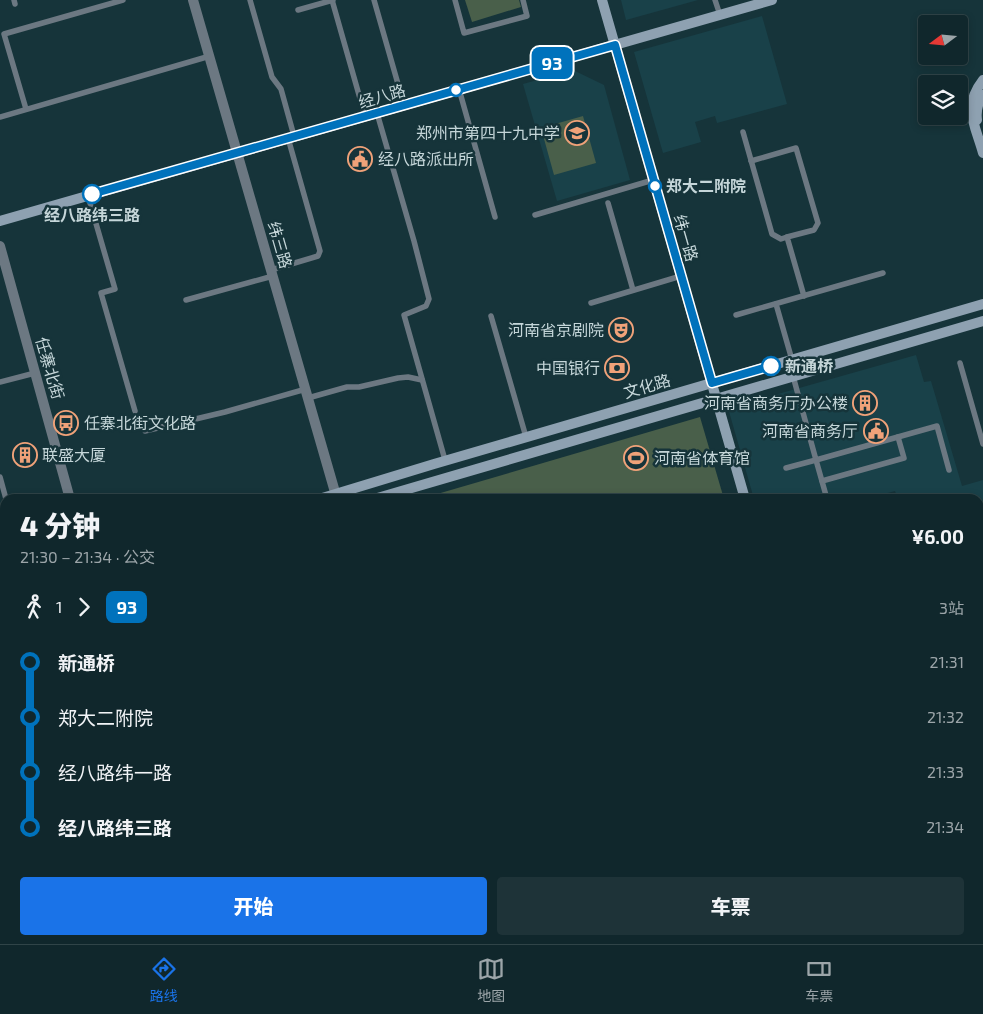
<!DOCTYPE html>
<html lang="zh">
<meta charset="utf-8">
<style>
:root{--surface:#10272c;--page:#1e3338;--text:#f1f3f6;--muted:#9ca5a9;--line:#304448;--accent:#1a73e8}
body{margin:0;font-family:"Exo 2","Noto Sans SC",sans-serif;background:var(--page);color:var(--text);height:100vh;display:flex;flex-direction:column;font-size:19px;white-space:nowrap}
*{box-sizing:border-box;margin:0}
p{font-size:16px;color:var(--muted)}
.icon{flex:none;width:28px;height:28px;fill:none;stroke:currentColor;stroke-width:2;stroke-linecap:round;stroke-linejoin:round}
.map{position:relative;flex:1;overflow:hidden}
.details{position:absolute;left:0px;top:494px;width:984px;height:451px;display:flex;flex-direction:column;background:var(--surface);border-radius:15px 15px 0 0;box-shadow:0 2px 8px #0003,0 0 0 1px var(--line)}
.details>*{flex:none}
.badge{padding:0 10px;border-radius:8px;font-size:18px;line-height:32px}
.needle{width:32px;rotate:254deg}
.tools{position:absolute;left:918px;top:15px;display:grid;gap:10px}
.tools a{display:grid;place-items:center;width:50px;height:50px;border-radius:5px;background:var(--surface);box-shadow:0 2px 8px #0003,0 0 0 1px var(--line);font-size:25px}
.map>.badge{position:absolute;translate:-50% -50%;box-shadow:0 0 0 2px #fff}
.legs{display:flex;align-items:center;gap:8px;height:55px;padding:0 20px;font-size:16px}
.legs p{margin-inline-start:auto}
.summary{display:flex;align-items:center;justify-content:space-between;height:85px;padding:0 20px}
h1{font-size:28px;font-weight:800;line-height:38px}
.button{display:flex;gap:10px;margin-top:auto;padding:10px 20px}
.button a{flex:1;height:58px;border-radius:5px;background:var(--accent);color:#fff;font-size:20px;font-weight:800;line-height:58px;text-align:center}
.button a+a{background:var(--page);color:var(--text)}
ul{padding:0 20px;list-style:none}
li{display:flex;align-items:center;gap:18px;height:55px;font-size:19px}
li i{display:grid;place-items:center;width:8px;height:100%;margin:0 6px;background:currentColor}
li i::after{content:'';width:12px;height:12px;margin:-6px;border:4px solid;border-radius:50%;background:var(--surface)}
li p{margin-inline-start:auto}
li:first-child i{background:linear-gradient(#0000 50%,currentColor 0)}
li:last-child i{background:linear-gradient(currentColor 50%,#0000 0)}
.tab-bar{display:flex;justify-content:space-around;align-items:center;height:70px;border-top:1px solid var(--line);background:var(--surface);font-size:14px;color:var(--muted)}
.tab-bar a{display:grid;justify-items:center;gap:2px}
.tab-bar .current{color:var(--accent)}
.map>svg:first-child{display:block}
.built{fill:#194149}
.green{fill:#495f4a}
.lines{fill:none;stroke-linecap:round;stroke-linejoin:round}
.lane{stroke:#6c7882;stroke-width:5.5}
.street{stroke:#6c7882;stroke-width:10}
.secondary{stroke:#8ea1b1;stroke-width:10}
.line-1-casing{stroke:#fff;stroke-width:11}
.line-1{stroke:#0072bc;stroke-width:8}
.stop-1-dot{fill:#fff;stroke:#0072bc;stroke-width:2.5}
.labels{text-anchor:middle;stroke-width:5;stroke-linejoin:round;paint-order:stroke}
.street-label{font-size:16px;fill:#c5d6d9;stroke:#16343a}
.poi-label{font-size:16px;fill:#c5d6d9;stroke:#16343a;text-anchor:end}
.stop-label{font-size:16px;font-weight:bold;fill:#c5d6d9;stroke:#16343a;text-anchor:start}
</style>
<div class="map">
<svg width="983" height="944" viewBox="0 0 983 944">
<rect width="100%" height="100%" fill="#16343a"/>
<g class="built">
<path d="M621,0h77l-72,20z"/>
<path d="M762,16l25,88 -70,19 -2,-7 -20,6 6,20 -38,11 -29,-101z"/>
<path d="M573,70l31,15 26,95 -73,21 -34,-117z"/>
<path d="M916,355l8,27 7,-1 31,105 21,-6v135l-4,-14v-102h-81l-3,-8 -29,8h-112l-26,-91z"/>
<path d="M983,743v201h-94l-1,-4h91v-78l4,-2 -4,-14v-102z"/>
</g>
<g class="green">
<path d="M465,0h54l2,7 -49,15z"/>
<path d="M583,116l13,47 -42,12 -13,-47z"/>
<path d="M700,417l24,82h-304z"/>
<path d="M979,530l4,13v57l-4,-15z"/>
<path d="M979,866l4,14v64h-71l-1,-4h68z"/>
</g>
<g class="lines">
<g class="lane">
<path d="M14,0l1,4"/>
<path d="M250,0l22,77 9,12 13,47"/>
<path d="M332,0l33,116"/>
<path d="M374,0l30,105"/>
<path d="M455,0l9,33 63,-17 -4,-16"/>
<path d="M715,0l5,15"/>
<path d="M298,10l35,-10"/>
<path d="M459,89l36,128"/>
<path d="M26,109l-22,-75 119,-34"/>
<path d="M377,113l37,128 15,58 -3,7 -22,9 41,145"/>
<path d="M0,117l210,-61"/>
<path d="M743,132l29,102 9,5 6,-2"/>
<path d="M751,161l45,-13 22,75 -4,7 -27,7 17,59"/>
<path d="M88,196l27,93 -14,4 34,118"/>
<path d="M608,203l25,87"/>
<path d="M535,215l118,-35"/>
<path d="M271,270l47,-14 2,-5 -32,-113"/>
<path d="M186,300l87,-24"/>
<path d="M591,303l90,-27"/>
<path d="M776,304l16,56"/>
<path d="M736,315l147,-42"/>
<path d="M491,316l35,121"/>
<path d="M960,363l23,81"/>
<path d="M793,376l23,84 121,-34 12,44"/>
<path d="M0,382l35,-9"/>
<path d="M308,398l39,-11h12l39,-9 10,-1 14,3"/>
<path d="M145,431l80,-19 81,-23"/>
<path d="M786,468l30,-8 11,39"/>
<path d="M0,477l6,22"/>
<path d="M822,481l82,-23 -6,-21"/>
<path d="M979,521l4,-1"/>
<path d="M0,741l5,-1"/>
<path d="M0,809l5,-1"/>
<path d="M0,896l5,-2"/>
</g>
<g class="street">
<path d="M193,0l144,499"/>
<path d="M0,246l70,253"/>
<path d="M979,721l4,-2"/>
<path d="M465,940l1,4"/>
<path d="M198,944l14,-4"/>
</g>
<g class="secondary">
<path d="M602,0l143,499"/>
<path d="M983,80c-21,27 -8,44 0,73"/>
<path d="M977,120c-1,-8 1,-18 6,-25"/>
<path d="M0,221l772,-221"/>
<path d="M319,499l115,-35 549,-160"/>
<path d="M374,499l609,-178"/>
<path d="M0,597l5,-2"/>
<path d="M0,613l5,-1"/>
<path d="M872,940l1,4"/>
</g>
</g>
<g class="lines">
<defs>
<path id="line-1" d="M92,194l523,-149 97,338 59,-17"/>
</defs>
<use href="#line-1" class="line-1-casing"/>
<use href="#line-1" class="line-1"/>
</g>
<defs>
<symbol id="school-ring" viewBox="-11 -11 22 22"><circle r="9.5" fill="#16343a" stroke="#f0a279" stroke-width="1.5"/><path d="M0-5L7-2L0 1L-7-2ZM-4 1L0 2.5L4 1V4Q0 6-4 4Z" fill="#f0a279"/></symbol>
<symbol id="civic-ring" viewBox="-11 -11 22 22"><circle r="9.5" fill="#16343a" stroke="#f0a279" stroke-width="1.5"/><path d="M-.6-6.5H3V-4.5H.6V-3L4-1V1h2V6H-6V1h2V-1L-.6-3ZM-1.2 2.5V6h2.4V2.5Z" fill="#f0a279"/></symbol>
<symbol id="theatre-ring" viewBox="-11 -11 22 22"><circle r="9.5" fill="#16343a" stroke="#f0a279" stroke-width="1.5"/><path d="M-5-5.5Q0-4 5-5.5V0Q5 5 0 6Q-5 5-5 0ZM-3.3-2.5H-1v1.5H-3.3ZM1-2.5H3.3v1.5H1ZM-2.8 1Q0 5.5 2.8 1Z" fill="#f0a279"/></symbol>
<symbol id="bank-ring" viewBox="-11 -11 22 22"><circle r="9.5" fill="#16343a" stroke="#f0a279" stroke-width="1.5"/><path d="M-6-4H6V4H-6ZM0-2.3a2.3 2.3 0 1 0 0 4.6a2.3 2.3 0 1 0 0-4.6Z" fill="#f0a279"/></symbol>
<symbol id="building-ring" viewBox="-11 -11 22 22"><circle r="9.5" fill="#16343a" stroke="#f0a279" stroke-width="1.5"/><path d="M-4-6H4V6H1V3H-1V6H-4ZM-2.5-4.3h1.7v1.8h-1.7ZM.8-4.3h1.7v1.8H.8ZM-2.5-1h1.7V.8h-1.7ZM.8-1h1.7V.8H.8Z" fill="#f0a279"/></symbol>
<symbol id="bus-ring" viewBox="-11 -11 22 22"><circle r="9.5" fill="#16343a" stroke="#f0a279" stroke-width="1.5"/><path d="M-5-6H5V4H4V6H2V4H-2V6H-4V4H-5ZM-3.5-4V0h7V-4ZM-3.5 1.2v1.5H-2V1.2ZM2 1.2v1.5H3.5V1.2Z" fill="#f0a279"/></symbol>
<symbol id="stadium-ring" viewBox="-11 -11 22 22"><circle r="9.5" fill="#16343a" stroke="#f0a279" stroke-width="1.5"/><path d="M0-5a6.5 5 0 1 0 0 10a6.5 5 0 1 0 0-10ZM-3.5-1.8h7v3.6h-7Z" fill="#f0a279"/></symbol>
</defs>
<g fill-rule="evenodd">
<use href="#school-ring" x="563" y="119" width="28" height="28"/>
<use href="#civic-ring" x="346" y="145" width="28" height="28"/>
<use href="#theatre-ring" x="607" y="316" width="28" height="28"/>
<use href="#bank-ring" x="603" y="354" width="28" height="28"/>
<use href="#building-ring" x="851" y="389" width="28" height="28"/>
<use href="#bus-ring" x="52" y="409" width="28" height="28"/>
<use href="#civic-ring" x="862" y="417" width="28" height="28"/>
<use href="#building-ring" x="11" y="441" width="28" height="28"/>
<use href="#stadium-ring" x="622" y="444" width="28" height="28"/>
</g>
<g class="stop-1-dot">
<circle cx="456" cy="90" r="6"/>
<circle cx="655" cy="186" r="6"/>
<circle cx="92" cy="194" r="9"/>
<circle cx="771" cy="366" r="9"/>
</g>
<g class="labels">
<g class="street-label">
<text transform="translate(382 96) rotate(-16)" y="6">经八路</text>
<text transform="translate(686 238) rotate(74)" y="6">纬一路</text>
<text transform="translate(280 245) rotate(74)" y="6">纬三路</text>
<text transform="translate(50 368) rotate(74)" y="6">任寨北街</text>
<text transform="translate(647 386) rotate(-16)" y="6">文化路</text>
</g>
<g class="poi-label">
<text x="560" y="139">郑州市第四十九中学</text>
<text x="378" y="165" text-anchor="start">经八路派出所</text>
<text x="604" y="336">河南省京剧院</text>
<text x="600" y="374">中国银行</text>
<text x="848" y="409">河南省商务厅办公楼</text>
<text x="84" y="429" text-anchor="start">任寨北街文化路</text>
<text x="858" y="437">河南省商务厅</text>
<text x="42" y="461" text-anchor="start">联盛大厦</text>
<text x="654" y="464" text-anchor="start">河南省体育馆</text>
</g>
<g class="stop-label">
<text x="666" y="192">郑大二附院</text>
<text x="92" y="221" text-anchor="middle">经八路纬三路</text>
<text x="785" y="372">新通桥</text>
</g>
</g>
</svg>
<div class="tools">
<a><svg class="needle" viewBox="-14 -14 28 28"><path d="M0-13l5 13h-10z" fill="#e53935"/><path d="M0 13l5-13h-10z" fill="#9ca5a9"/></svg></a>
<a><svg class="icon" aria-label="layers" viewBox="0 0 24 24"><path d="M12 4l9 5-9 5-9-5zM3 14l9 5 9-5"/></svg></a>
</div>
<b class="badge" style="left:552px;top:63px;background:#0072bc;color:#fff">93</b>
<section class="details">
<div class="summary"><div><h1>4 分钟</h1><p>21:30 – 21:34 · 公交</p></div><b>¥6.00</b></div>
<div class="legs"><svg class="icon" aria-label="walk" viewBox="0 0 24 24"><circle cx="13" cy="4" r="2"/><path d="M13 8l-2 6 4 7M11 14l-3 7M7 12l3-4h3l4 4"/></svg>1<svg class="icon" aria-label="forward" viewBox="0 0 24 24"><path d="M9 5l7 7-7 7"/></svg><b class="badge" style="background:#0072bc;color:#fff">93</b><p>3站</p></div>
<ul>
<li><i style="color:#0072bc"></i><b>新通桥</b><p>21:31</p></li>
<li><i style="color:#0072bc"></i><span>郑大二附院</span><p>21:32</p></li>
<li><i style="color:#0072bc"></i><span>经八路纬一路</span><p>21:33</p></li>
<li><i style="color:#0072bc"></i><b>经八路纬三路</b><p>21:34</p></li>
</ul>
<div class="button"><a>开始</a><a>车票</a></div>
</section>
</div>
<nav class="tab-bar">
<a class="current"><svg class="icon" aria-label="directions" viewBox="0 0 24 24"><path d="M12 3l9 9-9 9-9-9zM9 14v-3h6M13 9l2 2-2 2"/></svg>路线</a>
<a><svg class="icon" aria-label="map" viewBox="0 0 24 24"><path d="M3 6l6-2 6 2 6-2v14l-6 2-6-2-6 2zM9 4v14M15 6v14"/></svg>地图</a>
<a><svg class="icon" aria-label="tickets" viewBox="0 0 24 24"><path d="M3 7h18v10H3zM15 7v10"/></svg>车票</a>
</nav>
